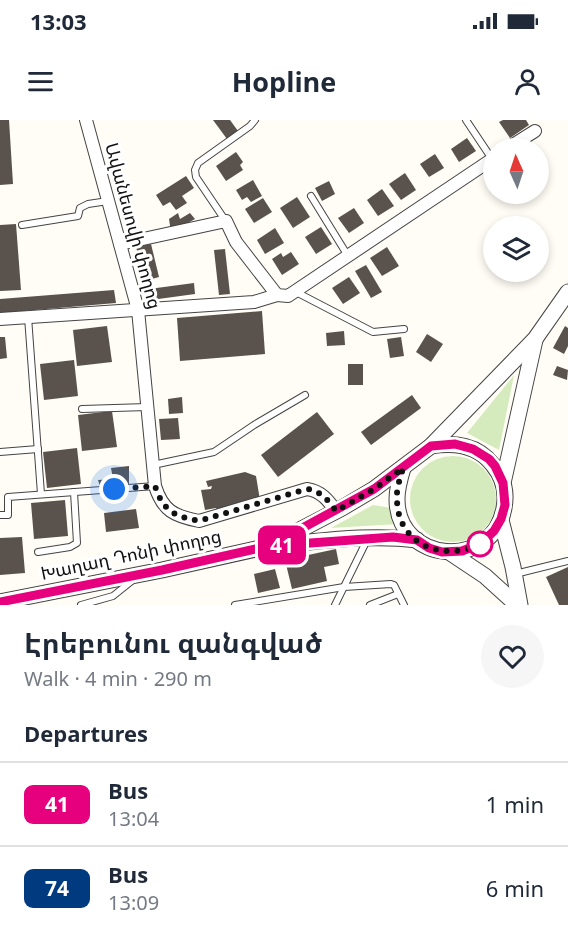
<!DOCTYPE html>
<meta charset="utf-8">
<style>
:root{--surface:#fff;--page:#f6f6f7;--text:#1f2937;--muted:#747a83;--line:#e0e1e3}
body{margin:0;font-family:Georgia,"Noto Sans Armenian",serif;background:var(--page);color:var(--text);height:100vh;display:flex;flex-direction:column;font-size:22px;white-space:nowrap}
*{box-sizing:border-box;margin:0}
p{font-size:20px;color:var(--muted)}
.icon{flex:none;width:33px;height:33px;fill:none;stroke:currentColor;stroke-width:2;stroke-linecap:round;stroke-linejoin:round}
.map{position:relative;height:485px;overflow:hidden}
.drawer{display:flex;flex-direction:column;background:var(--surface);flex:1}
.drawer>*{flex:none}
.badge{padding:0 12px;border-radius:9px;font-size:21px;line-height:39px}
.needle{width:39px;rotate:357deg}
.buttons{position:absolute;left:483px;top:18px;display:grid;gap:12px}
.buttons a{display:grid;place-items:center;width:66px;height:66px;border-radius:50%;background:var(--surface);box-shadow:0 3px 9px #0003;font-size:30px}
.you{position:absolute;width:30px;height:30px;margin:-15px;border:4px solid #fff;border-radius:50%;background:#1a73e8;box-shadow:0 0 0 9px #1a73e833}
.map>.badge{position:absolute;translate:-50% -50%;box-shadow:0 0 0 3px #fff}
h2{padding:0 24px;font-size:22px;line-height:54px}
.round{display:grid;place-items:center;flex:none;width:63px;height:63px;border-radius:32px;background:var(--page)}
.head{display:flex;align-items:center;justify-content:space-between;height:102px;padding:0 24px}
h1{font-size:28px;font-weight:700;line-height:45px}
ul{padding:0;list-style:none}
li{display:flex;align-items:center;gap:18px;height:84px;padding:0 24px;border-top:2px solid var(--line)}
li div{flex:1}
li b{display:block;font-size:22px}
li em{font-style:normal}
li .badge{min-width:66px;font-weight:700;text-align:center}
.status{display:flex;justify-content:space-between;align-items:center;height:42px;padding:0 30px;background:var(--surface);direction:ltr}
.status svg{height:16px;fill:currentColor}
header{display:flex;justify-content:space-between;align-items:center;height:78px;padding:0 24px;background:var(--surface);font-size:27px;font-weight:700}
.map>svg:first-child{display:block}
.green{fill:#d5ebbd}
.building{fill:#5a524d}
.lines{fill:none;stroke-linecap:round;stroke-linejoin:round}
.service-casing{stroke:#444;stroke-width:8}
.minor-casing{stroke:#444;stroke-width:14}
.tertiary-casing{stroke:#444;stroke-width:17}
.service{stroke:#fff;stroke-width:6}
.minor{stroke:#fff;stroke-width:12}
.tertiary{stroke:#fff;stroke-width:15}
.line-casing{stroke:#fff;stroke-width:14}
.line{stroke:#e6007e;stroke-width:9}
.walk{stroke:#111;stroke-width:6;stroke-dasharray:0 10.8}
.stop-dot{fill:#fff;stroke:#e6007e;stroke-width:3}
.labels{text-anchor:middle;stroke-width:6;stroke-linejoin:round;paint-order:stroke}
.street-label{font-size:18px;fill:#111;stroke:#fff}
</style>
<div class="status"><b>13:03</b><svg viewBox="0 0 49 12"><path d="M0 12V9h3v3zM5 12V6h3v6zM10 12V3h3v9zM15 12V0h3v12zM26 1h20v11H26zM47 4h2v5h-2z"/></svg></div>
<header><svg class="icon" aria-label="menu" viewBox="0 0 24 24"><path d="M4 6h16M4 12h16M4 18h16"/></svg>Hopline<svg class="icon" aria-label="person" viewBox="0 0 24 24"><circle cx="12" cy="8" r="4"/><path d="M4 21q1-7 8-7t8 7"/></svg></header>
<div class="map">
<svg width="568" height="485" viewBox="0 0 568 485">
<rect width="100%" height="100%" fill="#fffdf5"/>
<g class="green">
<path d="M514,255l-15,75 -32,-17z"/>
<circle cx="453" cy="379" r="43"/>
<path d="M373,385l19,3 7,16 -68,4z"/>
</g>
<g class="building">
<path d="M0,0h9l4,64 -13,1z"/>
<path d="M213,0h17l8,11 -11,8z"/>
<path d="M503,0h23l3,5 -19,13 -11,-16z"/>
<path d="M467,18l9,13 -17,11 -8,-13z"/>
<path d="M236,32l7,10 -3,3 3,5 -17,11 -10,-15z"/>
<path d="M435,34l9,14 -15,9 -9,-13z"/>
<path d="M405,53l11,17 -15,10 -12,-16z"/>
<path d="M186,56l8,12 -12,8 5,7 -11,7 -6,-8 -7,4 -7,-11z"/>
<path d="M253,60l9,16 -11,6 -4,-5 -5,3 -6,-10z"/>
<path d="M329,61l6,13 -13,7 -7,-13z"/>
<path d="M382,69l12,17 -16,10 -11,-16z"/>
<path d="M297,77l13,20 -17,11 -13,-20z"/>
<path d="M263,78l9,14 -18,11 -9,-14z"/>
<path d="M354,88l10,15 -15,10 -11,-15z"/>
<path d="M178,93l2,6 10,-6 5,6 -24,13 -2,-13z"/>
<path d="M16,104l5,66 -21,1v-66z"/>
<path d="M321,107l11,17 -16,10 -11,-17z"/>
<path d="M275,108l9,15 -19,11 -8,-14z"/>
<path d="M151,124l8,33 -14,4 -9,-34z"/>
<path d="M387,127l12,19 -17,10 -12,-18z"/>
<path d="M225,129l5,45 -11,1 -5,-45z"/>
<path d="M291,132l8,12 -17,11 -10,-16 9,-6 2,4z"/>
<path d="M366,145l16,27 -11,6 -16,-27z"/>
<path d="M349,157l11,16 -17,11 -11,-16z"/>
<path d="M194,163l1,11 -44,6 -2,-11z"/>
<path d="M114,170l2,13 -116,10v-14z"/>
<path d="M262,191l3,43 -85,7 -3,-43z"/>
<path d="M107,206l5,36 -35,4 -4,-36z"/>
<path d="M565,206l3,2v18l-4,8 -11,-6z"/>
<path d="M344,211l1,14 -18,1 -1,-13z"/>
<path d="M427,214l16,10 -12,18 -15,-10z"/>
<path d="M0,217h5l2,21 -7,1z"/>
<path d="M401,217l3,19 -14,2 -3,-19z"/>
<path d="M74,240l4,36 -34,4 -4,-36z"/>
<rect x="348" y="244" width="15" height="21"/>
<path d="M557,246l11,4 -1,10 -14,-5z"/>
<path d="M412,275l9,13 -50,37 -10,-13z"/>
<path d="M182,277l1,16 -14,1 -1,-15z"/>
<path d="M112,291l5,36 -35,4 -4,-36z"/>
<path d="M317,292l17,22 -56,43 -17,-22z"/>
<path d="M178,298l2,21 -19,1 -2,-21z"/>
<path d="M77,328l4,36 -34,4 -4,-36z"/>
<path d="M129,346v19l-29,1 -2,-6 15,-1 -2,-11z"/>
<path d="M245,352l11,4 4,24 -43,10 -1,-2 -11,2 -4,-20 10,-1 1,-3 -4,1 -2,-6z"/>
<path d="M65,380l3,36 -34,3 -3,-36z"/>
<path d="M136,389l3,19 -33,4 -2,-19z"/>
<path d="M22,417l3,36 -25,2v-37z"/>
<path d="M336,429l3,15 -15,3 3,14 -35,8 -7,-29z"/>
<path d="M568,447v38h-9l-13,-28z"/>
<path d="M275,449l5,19 -22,5 -4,-19z"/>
</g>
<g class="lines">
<defs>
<g id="service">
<path d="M466,0l26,39"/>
<path d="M311,76l37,60"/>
<path d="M225,100l-29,-43 -1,-7 3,-7 52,-37 5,-6"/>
<path d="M22,105l56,-9 2,-8 8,-4 20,-3"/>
<path d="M296,172l77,40 31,-3"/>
<path d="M28,197l13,177"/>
<path d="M82,289l65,-2"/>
<path d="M0,332l38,-3"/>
<path d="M153,345l61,-13 40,-27 51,-30"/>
<path d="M0,395h8v-18l147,-11"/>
<path d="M38,432l32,-5 7,-4 -3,-51"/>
<path d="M515,454l53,-13"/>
<path d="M81,485l32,-9 20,-16"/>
<path d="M235,485l109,-18 47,-3 3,1 10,20"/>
<path d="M335,485l33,-67"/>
<path d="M370,485l28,-11"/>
</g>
<g id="minor">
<path d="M86,0l52,190 17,176c8,25 19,30 44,35l108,-32c14,2 21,11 29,22"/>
<path d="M508,28l27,-17"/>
<path d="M120,124l106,-23 10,21 41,53 11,1 206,-138"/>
<path d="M0,199l254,-17 23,-7"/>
</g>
<g id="tertiary">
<path d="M403,348c-3,10 -6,20 -6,31 0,65 96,72 107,9 3,-16 -1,-31 -11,-43 -15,-20 -39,-23 -62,-19"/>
<path d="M503,363l32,-143"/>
<path d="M501,400l12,47 7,38"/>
<path d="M277,425c46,-4 93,-11 140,-5"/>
<path d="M449,432l36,24 32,29"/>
<path d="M0,482l162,-32 107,-24 73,-38 32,-19 57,-43 104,-107 33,-47"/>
</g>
</defs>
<use href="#service" class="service-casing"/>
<use href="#minor" class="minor-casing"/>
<use href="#tertiary" class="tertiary-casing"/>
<use href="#service" class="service"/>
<use href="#minor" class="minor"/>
<use href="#tertiary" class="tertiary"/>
</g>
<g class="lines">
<defs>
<path id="line" d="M0,482l162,-32 107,-24 124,-9 24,3 12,8 13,4 20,-1 18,-7 14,-13 7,-12 4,-14 -2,-22 -8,-17 -6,-7 -16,-10 -18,-5 -24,2 -57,43 -88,48"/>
</defs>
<use href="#line" class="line-casing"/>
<use href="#line" class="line"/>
<path class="walk" d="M114,369l41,-3c8,25 19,30 44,35l108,-32c14,2 21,11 29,22l38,-22 29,-21c-3,11 -7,21 -6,32 1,46 48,62 83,44"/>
</g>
<circle class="stop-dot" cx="480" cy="424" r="12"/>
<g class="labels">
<g class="street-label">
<text transform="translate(133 106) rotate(75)" y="6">Ավանեսովի փողոց</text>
<text transform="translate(131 435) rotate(-12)" y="6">Խաղաղ Դոնի փողոց</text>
</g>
</g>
</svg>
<div class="buttons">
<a><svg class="needle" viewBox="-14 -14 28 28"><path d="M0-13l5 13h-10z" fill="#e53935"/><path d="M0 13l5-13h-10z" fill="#747a83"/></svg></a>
<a><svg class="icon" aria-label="layers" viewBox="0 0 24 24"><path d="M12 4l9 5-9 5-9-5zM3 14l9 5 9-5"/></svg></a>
</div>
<div class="you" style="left:114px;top:369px"></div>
<b class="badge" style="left:282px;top:425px;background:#e6007e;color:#fff">41</b>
</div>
<section class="drawer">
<div class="head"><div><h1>Էրեբունու զանգված</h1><p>Walk · 4 min · 290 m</p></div><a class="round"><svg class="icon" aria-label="heart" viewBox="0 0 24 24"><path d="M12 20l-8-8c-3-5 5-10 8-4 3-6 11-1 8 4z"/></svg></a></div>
<h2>Departures</h2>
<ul>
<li><span class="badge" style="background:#e6007e;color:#fff">41</span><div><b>Bus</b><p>13:04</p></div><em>1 min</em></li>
<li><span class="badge" style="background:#003b80;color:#fff">74</span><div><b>Bus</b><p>13:09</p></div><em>6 min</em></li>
</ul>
</section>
